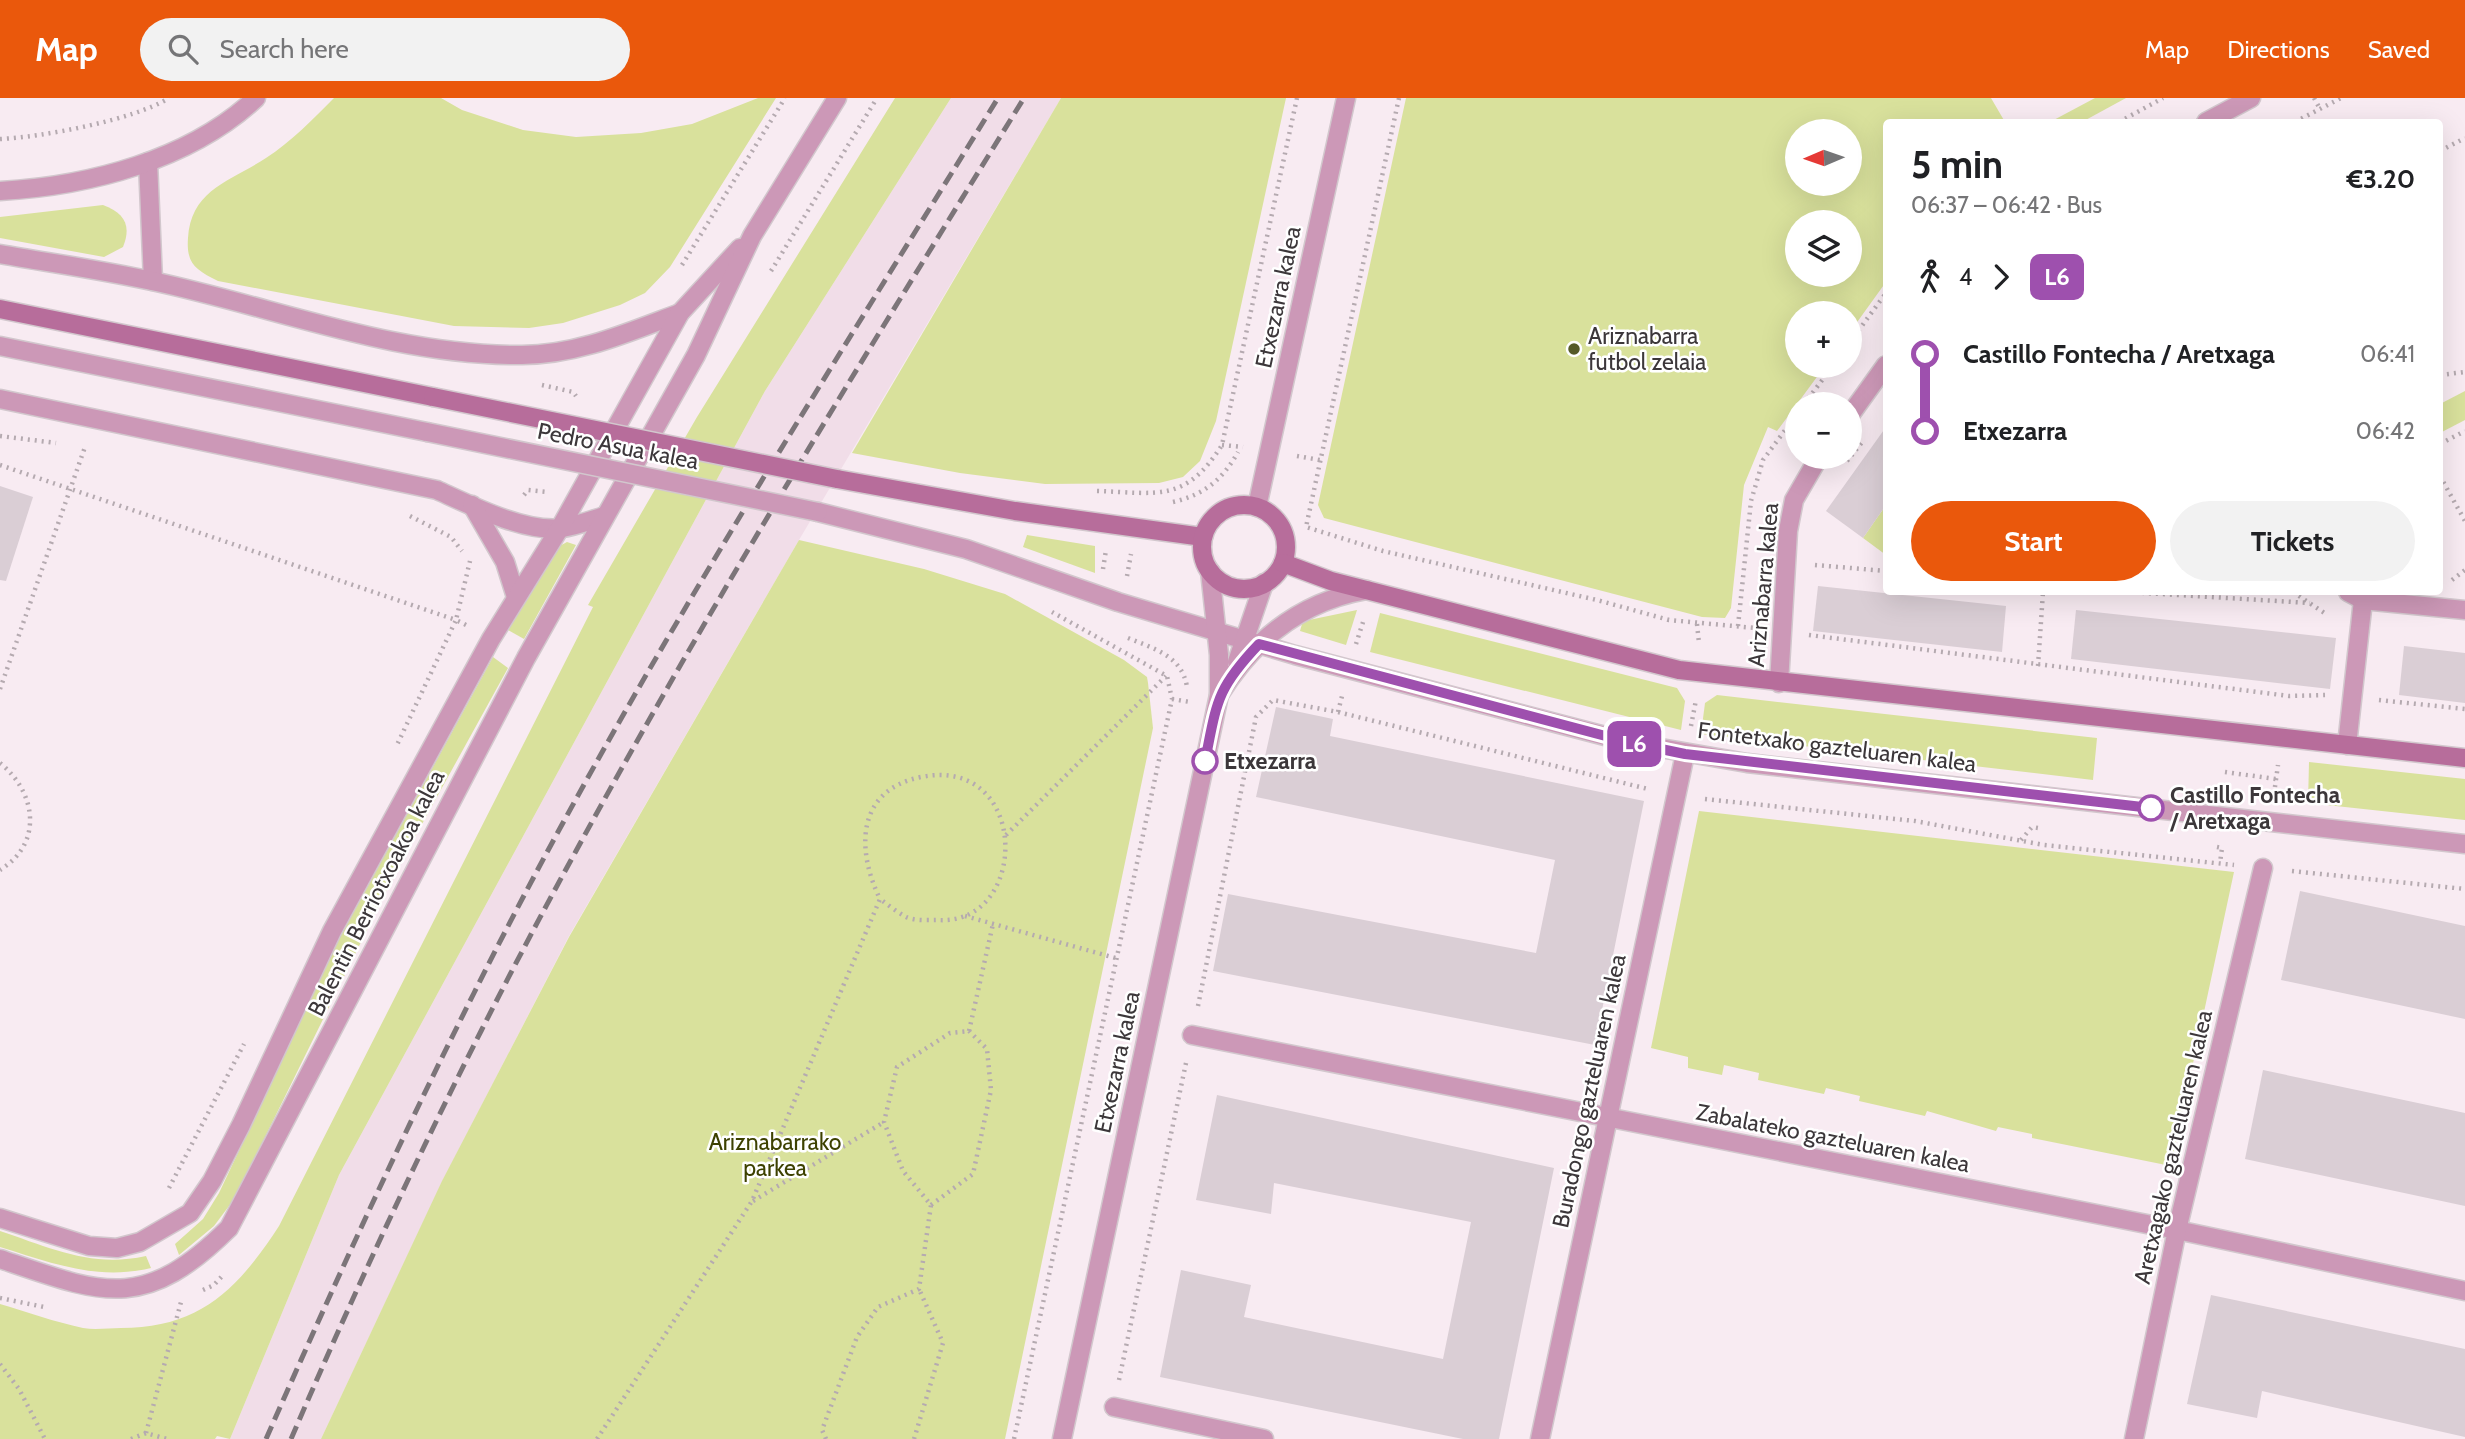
<!DOCTYPE html>
<meta charset="utf-8">
<style>
:root{--surface:#fff;--page:#f2f2f2;--text:#202124;--muted:#757577;--accent:#ea580c}
body{margin:0;font-family:Cabin,sans-serif;background:var(--page);color:var(--text);height:100vh;display:flex;flex-direction:column;font-size:26px;white-space:nowrap}
*{box-sizing:border-box;margin:0}
p{font-size:23px;color:var(--muted)}
.icon{flex:none;width:38px;height:38px;fill:none;stroke:currentColor;stroke-width:2;stroke-linecap:round;stroke-linejoin:round}
.map{position:relative;flex:1;overflow:hidden}
.drawer{position:absolute;left:1883px;top:21px;width:560px;height:476px;display:flex;flex-direction:column;background:var(--surface);border-radius:7px;box-shadow:0 7px 28px #0002}
.drawer>*{flex:none}
.badge{padding:0 14px;border-radius:10px;font-size:24px;line-height:46px}
.needle{width:46px;rotate:268deg}
.controls{position:absolute;left:1785px;top:21px;display:grid;gap:14px}
.controls a{display:grid;place-items:center;width:77px;height:77px;border-radius:50%;background:var(--surface);box-shadow:0 7px 28px #0002;font-size:35px}
.map>.badge{position:absolute;translate:-50% -50%;box-shadow:0 0 0 4px #fff}
.legs{display:flex;align-items:center;gap:10px;height:77px;padding:0 28px;font-size:23px}
.legs p{margin-inline-start:auto}
.summary{display:flex;align-items:center;justify-content:space-between;height:119px;padding:0 28px}
h1{font-size:38px;font-weight:700;line-height:52px}
.cta{display:flex;gap:14px;margin-top:auto;padding:14px 28px}
.cta a{flex:1;height:80px;border-radius:42px;background:var(--accent);color:#fff;font-size:28px;font-weight:700;line-height:80px;text-align:center}
.cta a+a{background:var(--page);color:var(--text)}
ul{padding:0 28px;list-style:none}
li{display:flex;align-items:center;gap:24px;height:77px;font-size:26px}
li i{display:grid;place-items:center;width:10px;height:100%;margin:0 9px;background:currentColor}
li i::after{content:'';width:18px;height:18px;margin:-9px;border:5px solid;border-radius:50%;background:var(--surface)}
li p{margin-inline-start:auto}
li:first-child i{background:linear-gradient(#0000 50%,currentColor 0)}
li:last-child i{background:linear-gradient(currentColor 50%,#0000 0)}
header{display:flex;align-items:center;gap:42px;box-sizing:border-box;height:98px;padding:0 35px;background:var(--accent);color:#fff}
header strong{font-size:33px}
nav{display:flex;gap:38px;margin-inline-start:auto;font-size:24px}
.search{width:490px;height:63px;background:var(--page);display:flex;align-items:center;gap:18px;box-sizing:border-box;padding:0 24px;border-radius:38px;color:var(--muted);font-size:26px}
.map>svg:first-child{display:block}
.built{fill:#f1dde8}
.green{fill:#d9e19c;fill-rule:evenodd}
.building{fill:#daced5}
.lines{fill:none;stroke-linecap:round;stroke-linejoin:round}
.lane-casing{stroke:#d2c7cd;stroke-width:21}
.street-casing{stroke:#d2c7cd;stroke-width:21}
.secondary-casing{stroke:#d2c7cd;stroke-width:21}
.path{stroke:#b5aab0;stroke-width:4.5;stroke-dasharray:2 5;stroke-linecap:butt}
.lane{stroke:#cc98b7;stroke-width:18}
.street{stroke:#cc98b7;stroke-width:18}
.secondary{stroke:#b76d9b;stroke-width:18}
.rail{stroke:#7c7579;stroke-width:5;stroke-dasharray:14 7;stroke-linecap:butt}
.lane-bridge-casing{stroke:#d2c7cd;stroke-width:21;stroke-linecap:butt}
.secondary-bridge-casing{stroke:#d2c7cd;stroke-width:21;stroke-linecap:butt}
.lane-bridge{stroke:#cc98b7;stroke-width:18}
.secondary-bridge{stroke:#b76d9b;stroke-width:18}
.line-1-casing{stroke:#fff;stroke-width:16}
.line-1{stroke:#9e50ae;stroke-width:10}
.poi-dot{fill:#555a28;stroke:#fff;stroke-width:2.5}
.stop-1-dot{fill:#fff;stroke:#9e50ae;stroke-width:3.5}
.labels{text-anchor:middle;stroke-width:5;stroke-linejoin:round;paint-order:stroke}
.street-label{font-size:23px;fill:#3c373a;stroke:#fff}
.poi-label{font-size:23px;fill:#3c373a;stroke:#fff;text-anchor:start}
.stop-label{font-size:23px;font-weight:bold;fill:#3c373a;stroke:#fff;text-anchor:start}
.park-label{font-size:23px;fill:#3d4100;stroke:#fff}
</style>
<header>
<strong>Map</strong>
<div class="search"><svg class="icon" aria-label="search" viewBox="0 0 24 24"><circle cx="10" cy="10" r="6"/><path d="M15 15l6 6"/></svg>Search here</div>
<nav><a>Map</a><a>Directions</a><a>Saved</a></nav>
</header>
<div class="map">
<svg width="2465" height="1341" viewBox="0 0 2465 1341">
<rect width="100%" height="100%" fill="#f8ebf2"/>
<path class="built" d="M951,0h110l-262,442 -230,396 -127,246 -121,257h-91l109,-264 426,-784z"/>
<g class="green">
<path d="M334,0h107l21,12 61,20 53,7 65,-4 51,-9 66,-26h18l-106,169 -25,26 -25,12 -57,18 -34,5 -75,-2 -236,-45c-22,-11 -32,-17 -30,-43 3,-49 43,-57 78,-80 25,-16 47,-39 68,-60z"/>
<path d="M895,0h56l-186,293 -426,784 -109,264 -13,-3 -2,3h-215v-135c27,8 55,18 83,24 12,2 26,0 38,0 79,0 117,-39 158,-102l314,-619 -5,-2 109,-188z"/>
<path d="M1061,0h225l-70,323 -16,40 -17,16 -24,6 -114,1 -85,-11 -108,-20z"/>
<path d="M1406,0h585l14,24h-119v160l-36,50v-19h-53v53h28l-48,65 -9,-4 -24,58 -13,123 -6,10 -23,-1 -378,-99 -6,-13zM1797,33h53v53h-53zM1850,124v53h-53v-53z"/>
<path d="M2095,0h31l-44,24h-32z"/>
<path d="M103,107c21,8 29,20 20,42l-19,10 -104,-19v-21z"/>
<path d="M2465,293v29l-25,13v-29z"/>
<path d="M1886,407v50l-23,-17z"/>
<path d="M1027,437l68,11v27l-72,-26z"/>
<path d="M799,442l125,29 81,25 119,66 23,17 1,6 5,45 -148,711h-684l121,-258 127,-244z"/>
<path d="M567,444l9,3 -52,94 -16,-9 48,-82z"/>
<path d="M1357,512l-11,35 -46,-14 2,-7 7,-4z"/>
<path d="M1380,515l297,75 8,13 -4,29 -311,-78z"/>
<path d="M493,559l15,11 -113,205 -160,325 -21,28 -35,29 -4,-11 28,-25 16,-26 121,-256z"/>
<path d="M1717,597l380,43 -4,42 -392,-46 4,-31z"/>
<path d="M2309,664l156,17v41l-157,-17z"/>
<path d="M1699,713l535,61 -63,294 -139,-28v-4l-34,-7 -2,4 -69,-20 -2,5 -66,-15 1,-5 -34,-8 -2,6 -66,-14 1,-7 -35,-8 -2,10 -34,-7v-11l-37,-9z"/>
<path d="M0,1133c51,17 91,37 146,25l5,12c-54,13 -99,-5 -151,-21z"/>
</g>
<g class="building">
<path d="M1886,329v78l-23,33 -37,-27z"/>
<path d="M0,388l33,11 -27,84 -6,-1z"/>
<path d="M1818,488l188,20 -4,46 -189,-21z"/>
<path d="M2076,512l260,28 -6,51 -259,-30z"/>
<path d="M2404,548l61,7v50l-66,-8z"/>
<path d="M1276,609l57,12 -3,17 314,65 -49,244 -382,-74 15,-77 308,59 19,-93 -299,-63z"/>
<path d="M2300,793l165,35v93l-184,-39z"/>
<path d="M2263,972l202,43v93l-220,-47z"/>
<path d="M1217,997l337,73 -55,271h-36l-303,-62 21,-107 70,15 -7,32 199,42 28,-137 -197,-39 -3,31 -75,-14z"/>
<path d="M2211,1197l254,54v88l-203,-46 -5,27 -70,-14z"/>
</g>
<g class="lines">
<defs>
<g id="lane">
<path d="M148,64l5,119"/>
<path d="M0,93c89,-5 190,-31 256,-93"/>
<path d="M0,248l427,86"/>
<path d="M818,414l148,37 152,53 177,53 337,88 115,20 718,81"/>
</g>
<g id="street">
<path d="M2206,24l45,-24"/>
<path d="M0,156c51,9 102,16 152,27 123,26 242,75 370,74 55,0 107,-23 158,-42"/>
<path d="M0,301l437,91c33,15 88,43 125,38 14,-2 29,-8 43,-12"/>
<path d="M1850,317l36,-50"/>
<path d="M472,407l33,57 11,35"/>
<path d="M1257,409l89,-409"/>
<path d="M2348,494l15,8 102,10"/>
<path d="M1237,564l27,-79"/>
<path d="M1779,585l9,-152 6,-31 25,-43"/>
<path d="M1219,597c35,-56 83,-94 148,-105"/>
<path d="M2347,647l16,-145"/>
<path d="M1192,937l985,195 288,61"/>
<path d="M0,1120l89,28 28,2 23,-6 50,-29 22,-32 29,-56 91,-194 159,-292 69,-111 120,-215 60,-65"/>
<path d="M0,1161c103,35 143,54 229,-31l297,-570 170,-303 56,-119 85,-138"/>
<path d="M1114,1309l150,32"/>
<path d="M1062,1341l157,-744v-40l-9,-84"/>
<path d="M1540,1341l145,-685"/>
<path d="M2134,1341l43,-209 86,-362"/>
</g>
<g id="secondary">
<path d="M0,211l433,88"/>
<path d="M837,381l178,32 188,26"/>
<circle cx="1244" cy="449" r="42"/>
<path d="M1283,465l48,18 348,89 786,88"/>
</g>
</defs>
<use href="#lane" class="lane-casing"/>
<use href="#street" class="street-casing"/>
<use href="#secondary" class="secondary-casing"/>
<g class="path">
<path d="M1399,0l-93,429 77,24 214,49 72,20 86,8"/>
<path d="M2314,0l6,11"/>
<path d="M2119,24l44,-24"/>
<path d="M2295,24l46,-24"/>
<path d="M0,41c42,-2 134,-19 169,-41"/>
<path d="M2440,53l25,-13"/>
<path d="M682,167l103,-167"/>
<path d="M771,173l106,-173"/>
<path d="M1850,244l36,-49"/>
<path d="M2440,277l25,-3"/>
<path d="M542,287l31,7 3,4"/>
<path d="M1804,306l29,-38"/>
<path d="M0,338l56,7"/>
<path d="M2440,346l25,-13"/>
<path d="M1222,347l21,2"/>
<path d="M1297,358l23,4"/>
<path d="M1847,363l16,-20"/>
<path d="M0,367l456,155 -60,127"/>
<path d="M2440,378l25,45"/>
<path d="M1097,393c62,2 88,12 125,-46l75,-347"/>
<path d="M524,397l4,-5 20,2"/>
<path d="M1173,404c31,-7 50,-23 65,-50"/>
<path d="M410,418l41,21 11,14"/>
<path d="M1815,467l71,6"/>
<path d="M1103,471l3,-19"/>
<path d="M1127,478l4,-22"/>
<path d="M2452,482l13,-10"/>
<path d="M2128,494l182,11"/>
<path d="M2293,494l33,22"/>
<path d="M1697,526l2,19"/>
<path d="M466,527l-10,-5 14,-59"/>
<path d="M1738,528l13,-125 12,-41 34,-46"/>
<path d="M1809,537l480,61 36,-1"/>
<path d="M1128,540c27,11 54,18 59,49"/>
<path d="M1356,546l8,-25"/>
<path d="M2038,568l5,-74"/>
<path d="M0,591l85,-242"/>
<path d="M1172,601l18,3"/>
<path d="M2379,602l86,9"/>
<path d="M1338,614l4,-16"/>
<path d="M1691,628l5,-26"/>
<path d="M0,665c36,29 44,80 0,107"/>
<path d="M2225,674l51,7"/>
<path d="M2274,696l4,-29"/>
<path d="M1705,701l210,22 129,24 190,20"/>
<path d="M1006,737l160,-159"/>
<path d="M2021,742l11,-13 6,1"/>
<path d="M2217,749l5,1 -2,15"/>
<path d="M2292,773l173,18"/>
<path d="M965,818l154,43"/>
<path d="M1198,908l58,-289 17,-17 65,12 310,77"/>
<path d="M969,933l24,-107"/>
<path d="M169,1090l75,-144"/>
<path d="M753,1103l131,-79"/>
<path d="M931,1107l42,-31 18,-84 -4,-41 -18,-18"/>
<path d="M203,1192l11,-5 9,-10"/>
<path d="M0,1200l44,9"/>
<path d="M0,1266l19,25 26,50"/>
<path d="M1119,1282l67,-317"/>
<path d="M146,1335l35,-131"/>
<path d="M131,1341l15,-6 21,6"/>
<path d="M597,1341l155,-238 128,-302c-24,-49 -24,-109 41,-122 110,-22 109,149 17,143 -10,0 -23,1 -32,-3 -9,-5 -18,-12 -26,-18"/>
<path d="M826,1341l-4,-9 35,-93 21,-30 41,-18 12,-84 -28,-34 -19,-49 13,-55 53,-34 19,-2"/>
<path d="M914,1341l29,-96 -24,-54"/>
<path d="M1014,1341l158,-740 -5,-23 -115,-64"/>
</g>
<use href="#lane" class="lane"/>
<use href="#street" class="street"/>
<use href="#secondary" class="secondary"/>
<g class="rail">
<path d="M266,1341c66,-150 134,-299 208,-446 154,-309 343,-601 524,-895"/>
<path d="M291,1341c86,-200 180,-397 285,-588 140,-257 295,-505 448,-753"/>
</g>
<defs>
<path id="lane-bridge" d="M427,334l391,80"/>
<path id="secondary-bridge" d="M433,299l404,82"/>
</defs>
<use href="#lane-bridge" class="lane-bridge-casing"/>
<use href="#secondary-bridge" class="secondary-bridge-casing"/>
<use href="#lane-bridge" class="lane-bridge"/>
<use href="#secondary-bridge" class="secondary-bridge"/>
</g>
<g class="lines">
<defs>
<path id="line-1" d="M1205,663c12,-59 11,-72 54,-117l373,99 53,11 466,54"/>
</defs>
<use href="#line-1" class="line-1-casing"/>
<use href="#line-1" class="line-1"/>
</g>
<circle class="poi-dot" cx="1574" cy="251" r="7"/>
<g class="stop-1-dot">
<circle cx="1205" cy="663" r="12"/>
<circle cx="2151" cy="710" r="12"/>
</g>
<g class="labels">
<g class="street-label">
<text transform="translate(1278 199) rotate(-78)" y="8">Etxezarra kalea</text>
<text transform="translate(618 348) rotate(11)" y="8">Pedro Asua kalea</text>
<text transform="translate(1763 487) rotate(-85)" y="8">Ariznabarra kalea</text>
<text transform="translate(1837 649) rotate(7)" y="8">Fontetxako gazteluaren kalea</text>
<text transform="translate(376 795) rotate(-63)" y="8">Balentin Berriotxoakoa kalea</text>
<text transform="translate(1117 964) rotate(-78)" y="8">Etxezarra kalea</text>
<text transform="translate(1589 993) rotate(-78)" y="8">Buradongo gazteluaren kalea</text>
<text transform="translate(1833 1040) rotate(11)" y="8">Zabalateko gazteluaren kalea</text>
<text transform="translate(2173 1049) rotate(-77)" y="8">Aretxagako gazteluaren kalea</text>
</g>
<g class="poi-label">
<text x="1588" y="246">Ariznabarra<tspan x="1588" dy="26">futbol zelaia</tspan></text>
</g>
<g class="stop-label">
<text x="1224" y="671">Etxezarra</text>
<text x="2170" y="705">Castillo Fontecha<tspan x="2170" dy="26">/ Aretxaga</tspan></text>
</g>
<g class="park-label">
<text x="775" y="1052">Ariznabarrako<tspan x="775" dy="26">parkea</tspan></text>
</g>
</g>
</svg>
<div class="controls">
<a><svg class="needle" viewBox="-14 -14 28 28"><path d="M0-13l5 13h-10z" fill="#e53935"/><path d="M0 13l5-13h-10z" fill="#757577"/></svg></a>
<a><svg class="icon" aria-label="layers" viewBox="0 0 24 24"><path d="M12 4l9 5-9 5-9-5zM3 14l9 5 9-5"/></svg></a>
<a>+</a>
<a>−</a>
</div>
<b class="badge" style="left:1634px;top:646px;background:#9e50ae;color:#fff">L6</b>
<section class="drawer">
<div class="summary"><div><h1>5 min</h1><p>06:37 – 06:42 · Bus</p></div><b>€3.20</b></div>
<div class="legs"><svg class="icon" aria-label="walk" viewBox="0 0 24 24"><circle cx="13" cy="4" r="2"/><path d="M13 8l-2 6 4 7M11 14l-3 7M7 12l3-4h3l4 4"/></svg>4<svg class="icon" aria-label="forward" viewBox="0 0 24 24"><path d="M9 5l7 7-7 7"/></svg><b class="badge" style="background:#9e50ae;color:#fff">L6</b></div>
<ul>
<li><i style="color:#9e50ae"></i><b>Castillo Fontecha / Aretxaga</b><p>06:41</p></li>
<li><i style="color:#9e50ae"></i><b>Etxezarra</b><p>06:42</p></li>
</ul>
<div class="cta"><a>Start</a><a>Tickets</a></div>
</section>
</div>
